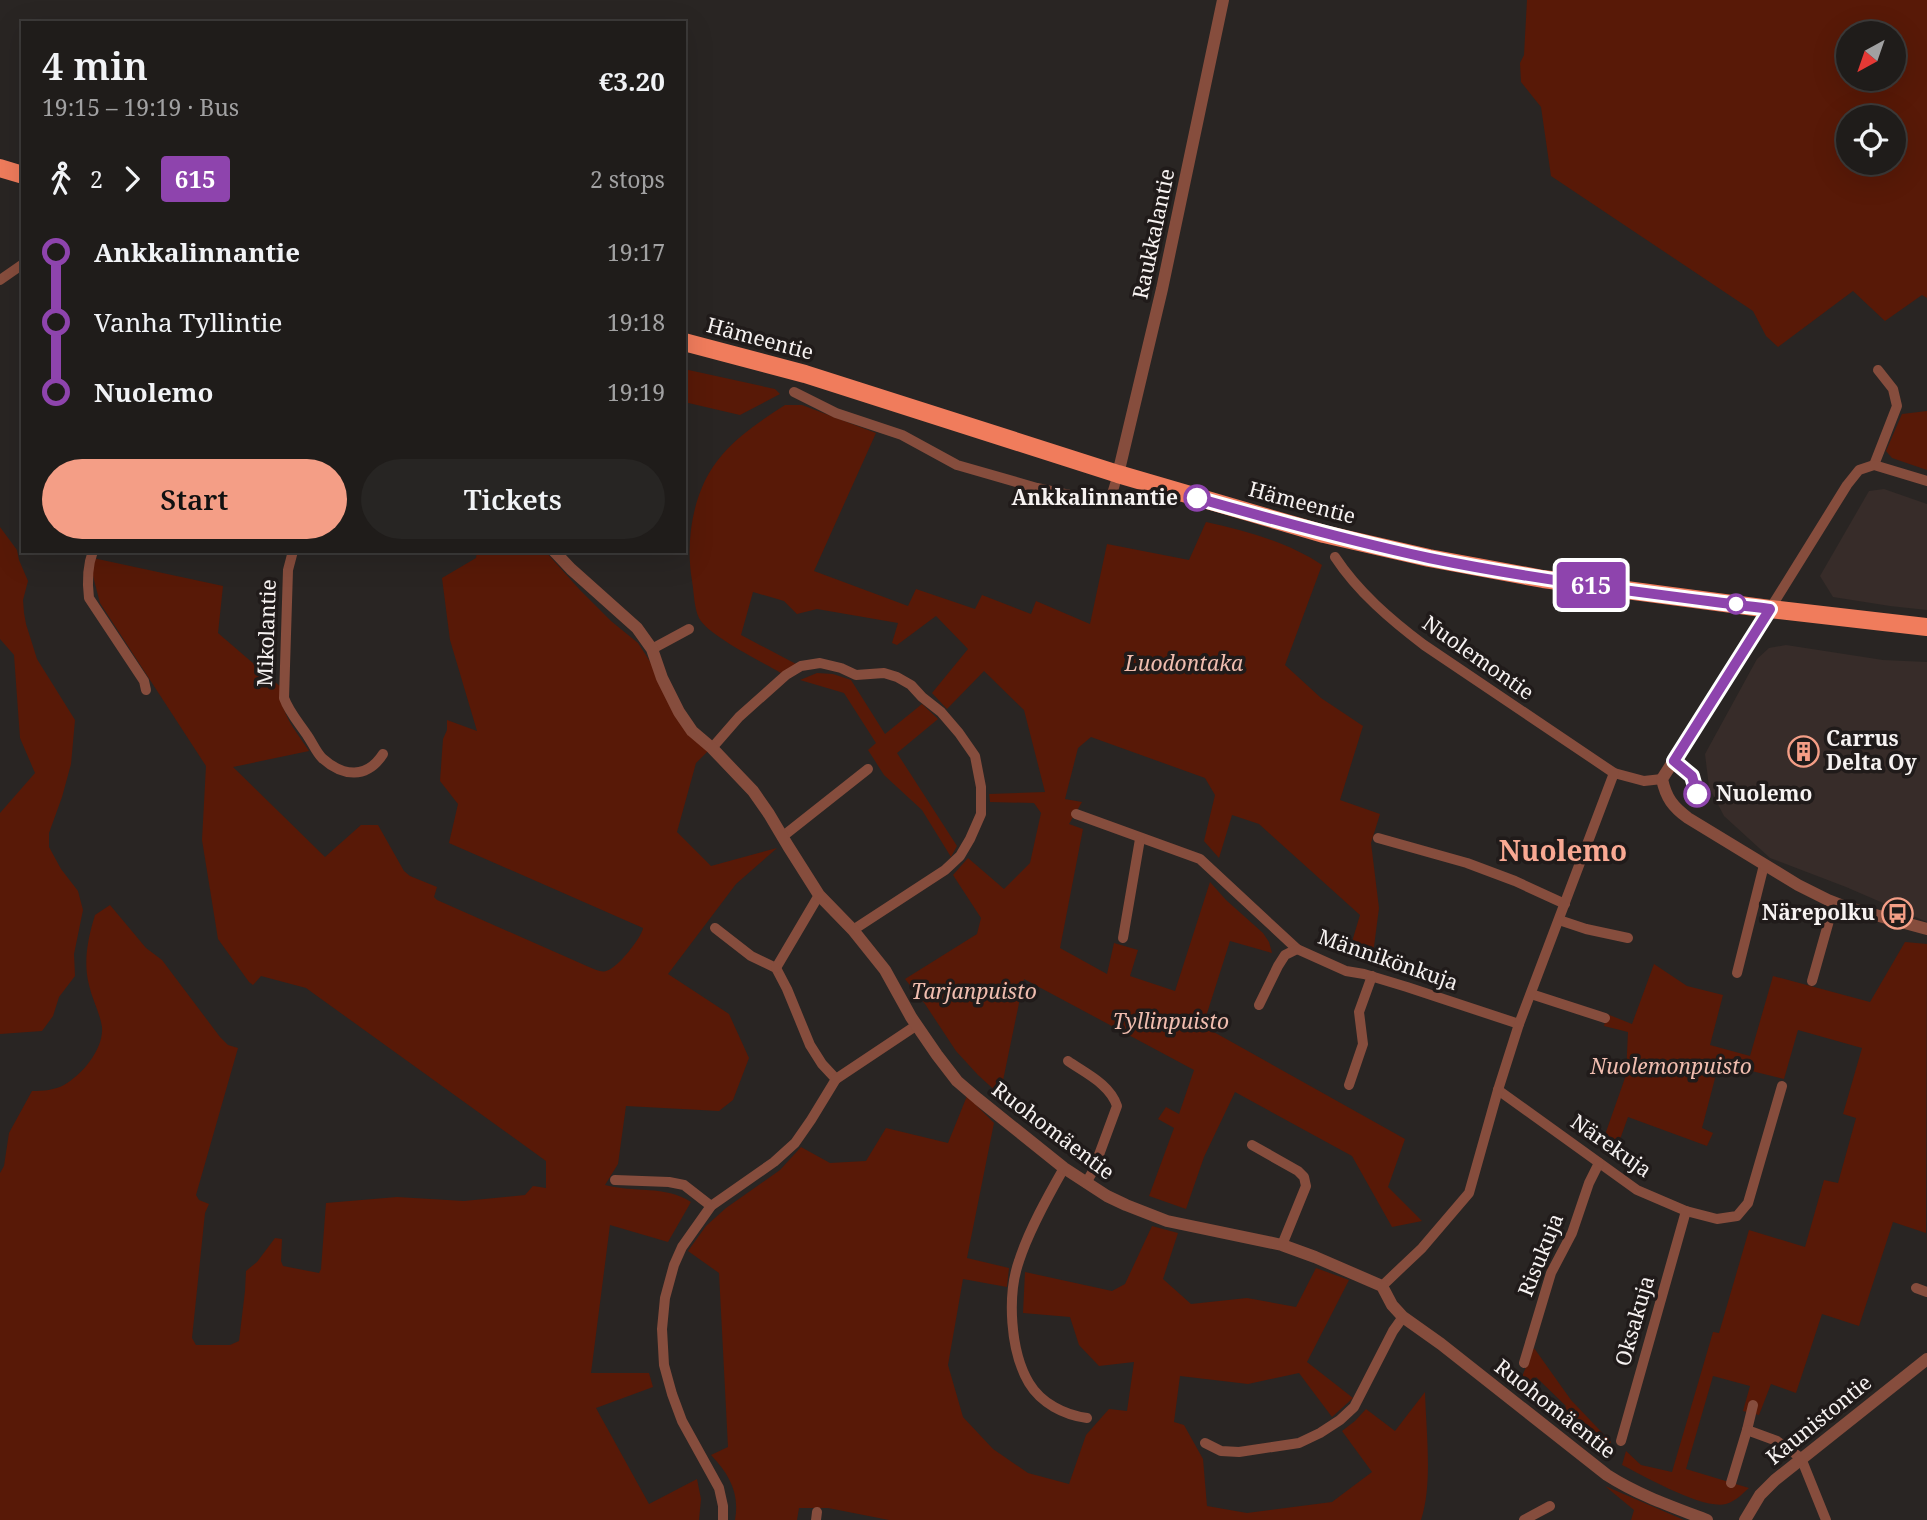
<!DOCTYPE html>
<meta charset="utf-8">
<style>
:root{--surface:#1f1c1a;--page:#272523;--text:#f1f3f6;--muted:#a1a1a2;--line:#3c3a39;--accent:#f49e86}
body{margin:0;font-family:"Noto Serif",serif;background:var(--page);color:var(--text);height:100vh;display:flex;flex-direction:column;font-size:26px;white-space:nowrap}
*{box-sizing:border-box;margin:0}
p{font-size:23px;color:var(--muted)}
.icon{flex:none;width:38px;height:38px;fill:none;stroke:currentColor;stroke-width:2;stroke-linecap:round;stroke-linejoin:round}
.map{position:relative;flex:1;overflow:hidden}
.drawer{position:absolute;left:21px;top:21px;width:665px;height:532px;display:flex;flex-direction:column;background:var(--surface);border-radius:0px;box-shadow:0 7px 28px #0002,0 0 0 2px var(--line)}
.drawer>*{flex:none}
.badge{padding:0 14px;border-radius:5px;font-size:24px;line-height:46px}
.needle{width:46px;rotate:220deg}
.tools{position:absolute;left:1836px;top:21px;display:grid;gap:14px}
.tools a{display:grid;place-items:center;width:70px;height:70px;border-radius:50%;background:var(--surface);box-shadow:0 7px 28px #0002,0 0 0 2px var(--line);font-size:35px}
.map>.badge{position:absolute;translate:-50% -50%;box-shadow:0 0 0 4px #fff}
.legs{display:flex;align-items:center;gap:10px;height:77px;padding:0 21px;font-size:23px}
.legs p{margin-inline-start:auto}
.summary{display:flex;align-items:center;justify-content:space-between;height:119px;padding:0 21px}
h1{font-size:38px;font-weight:600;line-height:52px}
.button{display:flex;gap:14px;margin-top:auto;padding:14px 21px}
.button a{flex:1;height:80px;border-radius:42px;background:var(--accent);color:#111;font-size:28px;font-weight:600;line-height:80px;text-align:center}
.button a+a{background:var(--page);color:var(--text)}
ul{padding:0 21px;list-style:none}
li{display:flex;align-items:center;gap:24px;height:70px;font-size:26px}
li i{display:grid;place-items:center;width:10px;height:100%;margin:0 9px;background:currentColor}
li i::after{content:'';width:18px;height:18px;margin:-9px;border:5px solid;border-radius:50%;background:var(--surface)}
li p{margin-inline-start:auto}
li:first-child i{background:linear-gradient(#0000 50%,currentColor 0)}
li:last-child i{background:linear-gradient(currentColor 50%,#0000 0)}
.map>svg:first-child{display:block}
.built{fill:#372c29}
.green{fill:#581907;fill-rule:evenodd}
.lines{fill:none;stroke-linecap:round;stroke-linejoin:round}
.minor{stroke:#864d3d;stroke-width:10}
.tertiary{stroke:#864d3d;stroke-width:12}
.trunk{stroke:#f07c5c;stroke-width:18}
.line-1-casing{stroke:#fff;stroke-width:16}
.line-1{stroke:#8e44ad;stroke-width:10}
.stop-1-dot{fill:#fff;stroke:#8e44ad;stroke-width:3.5}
.labels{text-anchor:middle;stroke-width:7;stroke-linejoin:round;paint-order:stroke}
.street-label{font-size:21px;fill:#f6f2f1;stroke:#201b1a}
.stop-label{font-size:21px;font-weight:bold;fill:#f6f2f1;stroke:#201b1a;text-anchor:end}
.park-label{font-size:21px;font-style:italic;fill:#f0bdaf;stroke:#201b1a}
.poi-label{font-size:21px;font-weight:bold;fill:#f6f2f1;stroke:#201b1a;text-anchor:start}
.district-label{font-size:28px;font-weight:bold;fill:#f9a993;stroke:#201b1a}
</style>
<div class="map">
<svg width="1927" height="1520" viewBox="0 0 1927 1520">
<rect width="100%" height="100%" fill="#292523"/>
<g class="built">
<path d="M1884,489l43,15v106l-37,-4 -57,-9 -13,-21 49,-85z"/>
<path d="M1786,645l97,15 44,2v260l-81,-35 -76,-29 -46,-42 -15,-29 -4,-33 52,-95 12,-11z"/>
</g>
<g class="green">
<path d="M1527,0h400v298l-5,-3 -37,26 -32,-30 -75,56 -12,-11 -13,-25 -202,-135 -10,-69 -20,-25 -1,-19 4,-8zM1848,33h46v46h-46zM1848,117h46v46h-46z"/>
<path d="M684,369l91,20 5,5 -40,21 -56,-13z"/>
<path d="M785,405h17l74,28 -62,138 94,35 8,-17 59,20 7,-14 49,19 5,-13 54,23 17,-80 82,16 17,-38c40,9 82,20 116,43l-37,100 36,33 42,28 -23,74 40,14 -9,29 8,65 -7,54 -24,-7 12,-40 -101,-91 -27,-9 -13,43 -15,-17 11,-46 -10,-17 -114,-41 -13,11 -13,51 17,3 -13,22 14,5 -23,119 47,26 7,-31 24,7 -8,26 45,15 35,-109 16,18 37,33 6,9 3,11 -42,-12 -27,85 202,113 -17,48 34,34 -30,6 -40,-71 -117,-64 -31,65 -18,52 -37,-13 25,-68 -16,-9 8,-12 13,7 15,-44 -170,-91 -24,116 -22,-20 -22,-24 -31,-47 -20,-25 72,-45 4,-16 -28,-43 15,-17 36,31 26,-26 11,-50 -7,-10 -44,-1 -1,-8 56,-2 -21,-82 -40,-39 -37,38 -15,-16 36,-44 -32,-33 -39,29 -5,-2 6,-20 -81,-14 -20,5 -13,-13 -31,-9 -12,43 55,29 -13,10c-19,-11 -76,-39 -84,-56 -5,-10 -5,-26 -7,-37 -7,-42 1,-93 30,-126 18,-21 40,-35 63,-50z"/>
<path d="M1927,411v59l-35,-12 -6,-7 16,-37z"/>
<path d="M0,527l17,23 2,10 9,21 -5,19 1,13 2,11 11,35 38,61 -4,44 -9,33 -13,36v14l12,22 17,22 5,19 -9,44 1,22 -16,21 -6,19 -11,15 -42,3v-221l35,-40 -15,-35 -6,-83 -14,-16z"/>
<path d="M477,551h68l35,39 31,31 27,22 70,108 -12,12 -19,69 34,34 66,-18 -41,36 -68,90 61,40 20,44 -16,42 -14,11 -93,-5 -8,58 -13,21c29,8 60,0 86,17l-23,40 -58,-17 -19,148h58l4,14 -57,21 53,96 48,-25 4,20 -2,21h-699v-347l4,-7 5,-33 23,-42c11,0 23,-1 32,-6 18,-10 40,-36 38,-58 -2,-14 -10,-28 -13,-42 -6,-24 -1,-47 6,-70l15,-10 36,43 16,12 58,77 8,8 10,3 -42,147 3,5 10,4 -4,9 -13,125 4,7h34l9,-4 6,-50 1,-20 11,-9 18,-24 7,1 -1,22 2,5 36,7 2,-4 5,-66 71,-6 67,4 61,-6 8,-9 13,2v-27l-240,-173 -45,-12 -8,9 -4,-3 -31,-43 -16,-99 4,-74 -106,-163 -7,-27v-18l130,28 -5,47 64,55c-4,24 15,44 27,63l-76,16 92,90 36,-32h17l26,46 6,5 27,11 -3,10 3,3 152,67c6,2 12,6 17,4 11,-2 36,-34 37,-43l-194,-85 9,-39 -18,-23 3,-42 4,-9v-10l30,11 -27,-91 -8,-62 34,-20z"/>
<path d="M817,673l16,1 18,6 34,54 37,-30 16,15 -41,34 60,93 -6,11 -29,-47 -38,-35 -16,-25 8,-7 -32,-50 -44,-13z"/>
<path d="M1905,942l22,2 -1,289 -33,-11 -34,104 -37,-12 -26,79 -25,-9 -12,31 -16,-4 7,-25 -37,-10 -27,93 63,19c-7,6 -13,13 -23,16 -23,6 -82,-28 -104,-39l4,-14 15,14 31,7 41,-140 6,1 30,-103 56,17 19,-67 14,3 18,-65 -13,-4 19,-66 -64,-18 -14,49 -65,-16 -17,65 11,5 -6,13 -79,-29 -15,42 -13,-10 26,-74 2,-43 -24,-6 3,-12 25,10 22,-60 33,22 36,9 -13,50 40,11 23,-80 97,26z"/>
<path d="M967,1096l27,27 -27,135 42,10 -2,19 -44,-8 -15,86 15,52 30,32 35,24 41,11 17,-49 23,-26 18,2 7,-49 -35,4 -20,-21 -9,-28 -47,-4 2,-41 87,19 13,-7 27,-58 26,7 -15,46 28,25 56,-6 49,9 20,-39 33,12 -42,82 46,36 -21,19 -33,-44 -51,11 -68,-8 -6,46 10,3 19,34 4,47 40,7 85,-11 40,-30 -30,-41 13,-10 11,-12 29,22 30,-39c1,39 8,92 -4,128h-532l-61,-12h-29l-2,12h-62c5,-27 -6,-46 -24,-65l17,-8 -9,-174 -31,-22 18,-25 20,-18 54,-38 21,-23 29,16 36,-2 20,-33 62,15z"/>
<path d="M1534,1348l37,52 40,42 -5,12 -47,-36 7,-12 -30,-29 -12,14 -6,-5z"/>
<path d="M1605,1486l79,34h-53l3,-10z"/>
</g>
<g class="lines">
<g class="minor">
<path d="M0,280l23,-16"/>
<path d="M794,392l42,21 66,22 55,30 80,23 51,11 6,1 18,-6 6,-20"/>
<path d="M1874,465l23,-59 -4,-17 -15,-19"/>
<path d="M93,551c-6,16 -6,31 -4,47l55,83 2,9"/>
<path d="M293,551l-5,19 -4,128c5,14 15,25 23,37 5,7 9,17 15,23 21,19 45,21 61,-4"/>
<path d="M1335,557c23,35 56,63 89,88l190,128 30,8 18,-2"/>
<path d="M1770,609l77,-124 12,-15 15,-5 53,16"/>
<path d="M652,649l37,-20"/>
<path d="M712,748l27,-31 47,-42 15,-9 19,-3 21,5 15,7 28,-2 13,4 14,8 11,12 19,15 18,21 16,23 6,31v27l-11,25 -10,17 -15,14 -92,60"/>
<path d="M1076,814l124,45 97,90 49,22 18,3 43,13 112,37"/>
<path d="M782,837l86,-68"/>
<path d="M1378,838l89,25 48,18 50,23"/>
<path d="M1559,920l27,9 42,9"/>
<path d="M715,928l36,28 25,12 11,21 23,56 12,19 14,15"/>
<path d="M1123,938l17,-99"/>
<path d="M776,968l43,-73"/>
<path d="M1737,973l27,-108"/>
<path d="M1812,981l22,-78"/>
<path d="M1531,994l74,24"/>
<path d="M1259,1005l19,-39 7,-11 12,-6"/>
<path d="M1068,1061c17,12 42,23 49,45l-24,65 -7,12"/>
<path d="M1349,1085l14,-41 -4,-32 13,-36"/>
<path d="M1498,1090l139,100 49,21 31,8 20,-3 11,-13 34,-117"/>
<path d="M1252,1145l46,26 6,6 2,9 -24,59"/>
<path d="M1064,1168c-16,28 -35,62 -45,93 -12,34 -9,90 10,122 12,20 35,32 58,35"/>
<path d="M615,1180l54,2 15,3 27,21"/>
<path d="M1382,1286l40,-38 47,-55 29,-103 21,-66 95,-251"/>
<path d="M1916,1288l11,4"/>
<path d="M1524,1363l27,-90 21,-40 17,-50 10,-20"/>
<path d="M1753,1405l-6,25 30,11 24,17 25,62"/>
<path d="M1621,1441l65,-230"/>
<path d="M1205,1443l16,8 18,1 60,-9 21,-10 20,-13 14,-13 39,-76 10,-14"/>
<path d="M1731,1483l16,-53"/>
<path d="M723,1520v-14l-4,-18 -37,-67 -10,-27 -8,-29 -2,-36 3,-31 9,-33 8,-18 29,-41 63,-44 21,-19 16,-23 25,-41 81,-54"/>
<path d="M816,1520l1,-8"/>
<path d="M1524,1520l26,-14"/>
</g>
<g class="tertiary">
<path d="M1118,474l44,-185 61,-289"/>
<path d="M554,551l17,18 66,59 15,21 10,29 17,34 13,19 20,17 41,43 16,23 19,32 31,49 34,35 32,40 26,47 26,38 20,26 21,18 86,69 43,28 19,9 41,16 115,24 33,12 67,29 10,19 11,12 38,27 166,131c31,20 66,32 100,45"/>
<path d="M1770,609l-108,170c4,19 11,28 26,39l110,67 30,15 18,7 81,22"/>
<path d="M1745,1520l15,-25 15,-15 152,-121"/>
</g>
<g class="trunk">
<path d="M0,168l23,7"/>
<path d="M684,342l121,32 313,100 206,60 105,24 114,21 227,30 157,18"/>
</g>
</g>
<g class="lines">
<defs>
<path id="line-1" d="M1197,498c77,22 153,43 232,60 112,23 227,36 341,51l-96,152 18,15 5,18"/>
</defs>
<use href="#line-1" class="line-1-casing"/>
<use href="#line-1" class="line-1"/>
</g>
<defs>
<symbol id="building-ring" viewBox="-11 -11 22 22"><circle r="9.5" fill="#201b1a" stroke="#f49e86" stroke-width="1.5"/><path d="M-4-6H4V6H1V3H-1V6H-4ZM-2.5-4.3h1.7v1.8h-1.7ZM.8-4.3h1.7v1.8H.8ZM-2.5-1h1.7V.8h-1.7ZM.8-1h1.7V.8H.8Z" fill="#f49e86"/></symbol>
<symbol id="bus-ring" viewBox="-11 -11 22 22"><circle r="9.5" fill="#201b1a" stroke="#f49e86" stroke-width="1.5"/><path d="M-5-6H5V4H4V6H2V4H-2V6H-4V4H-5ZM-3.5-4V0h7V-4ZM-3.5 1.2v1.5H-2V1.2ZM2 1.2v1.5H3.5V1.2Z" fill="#f49e86"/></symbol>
</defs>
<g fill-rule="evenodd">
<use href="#building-ring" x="1786" y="734" width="35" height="35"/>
<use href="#bus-ring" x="1880" y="896" width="35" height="35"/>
</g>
<g class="stop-1-dot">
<circle cx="1197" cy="498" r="12"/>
<circle cx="1736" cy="604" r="9"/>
<circle cx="1697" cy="794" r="12"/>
</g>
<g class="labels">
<g class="street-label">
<text transform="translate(1154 234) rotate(-78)" y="7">Raukkalantie</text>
<text transform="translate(760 339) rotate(15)" y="7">Hämeentie</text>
<text transform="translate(1302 503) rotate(15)" y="7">Hämeentie</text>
<text transform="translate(267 633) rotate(-88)" y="7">Mikolantie</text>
<text transform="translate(1478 658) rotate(35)" y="7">Nuolemontie</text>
<text transform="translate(1388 960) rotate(19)" y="7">Männikönkuja</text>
<text transform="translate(1053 1131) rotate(37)" y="7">Ruohomäentie</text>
<text transform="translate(1611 1146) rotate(35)" y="7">Närekuja</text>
<text transform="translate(1541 1255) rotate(-68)" y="7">Risukuja</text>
<text transform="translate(1635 1321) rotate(-74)" y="7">Oksakuja</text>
<text transform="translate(1555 1409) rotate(38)" y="7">Ruohomäentie</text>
<text transform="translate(1819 1420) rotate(-39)" y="7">Kaunistontie</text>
</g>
<g class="stop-label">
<text x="1178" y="505">Ankkalinnantie</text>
<text x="1716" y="801" text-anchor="start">Nuolemo</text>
</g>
<g class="park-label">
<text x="1184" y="671">Luodontaka</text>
<text x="974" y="999">Tarjanpuisto</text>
<text x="1171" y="1029">Tyllinpuisto</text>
<text x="1671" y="1074">Nuolemonpuisto</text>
</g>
<g class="poi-label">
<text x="1826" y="746">Carrus<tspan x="1826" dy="24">Delta Oy</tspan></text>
<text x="1875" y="920" text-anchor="end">Närepolku</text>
</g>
<g class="district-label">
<text x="1563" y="861">Nuolemo</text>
</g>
</g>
</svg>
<div class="tools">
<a><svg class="needle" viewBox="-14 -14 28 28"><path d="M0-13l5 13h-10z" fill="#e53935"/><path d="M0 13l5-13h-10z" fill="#a1a1a2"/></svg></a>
<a><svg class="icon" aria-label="locate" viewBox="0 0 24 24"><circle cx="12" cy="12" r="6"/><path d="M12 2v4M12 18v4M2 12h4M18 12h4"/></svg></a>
</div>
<b class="badge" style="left:1591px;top:585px;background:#8e44ad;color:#fff">615</b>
<section class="drawer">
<div class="summary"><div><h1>4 min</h1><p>19:15 – 19:19 · Bus</p></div><b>€3.20</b></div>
<div class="legs"><svg class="icon" aria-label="walk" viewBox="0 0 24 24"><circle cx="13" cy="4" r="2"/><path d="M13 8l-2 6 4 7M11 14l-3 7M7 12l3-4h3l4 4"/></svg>2<svg class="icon" aria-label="forward" viewBox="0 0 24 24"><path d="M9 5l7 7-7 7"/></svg><b class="badge" style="background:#8e44ad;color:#fff">615</b><p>2 stops</p></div>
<ul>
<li><i style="color:#8e44ad"></i><b>Ankkalinnantie</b><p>19:17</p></li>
<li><i style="color:#8e44ad"></i><span>Vanha Tyllintie</span><p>19:18</p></li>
<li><i style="color:#8e44ad"></i><b>Nuolemo</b><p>19:19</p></li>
</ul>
<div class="button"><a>Start</a><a>Tickets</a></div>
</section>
</div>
